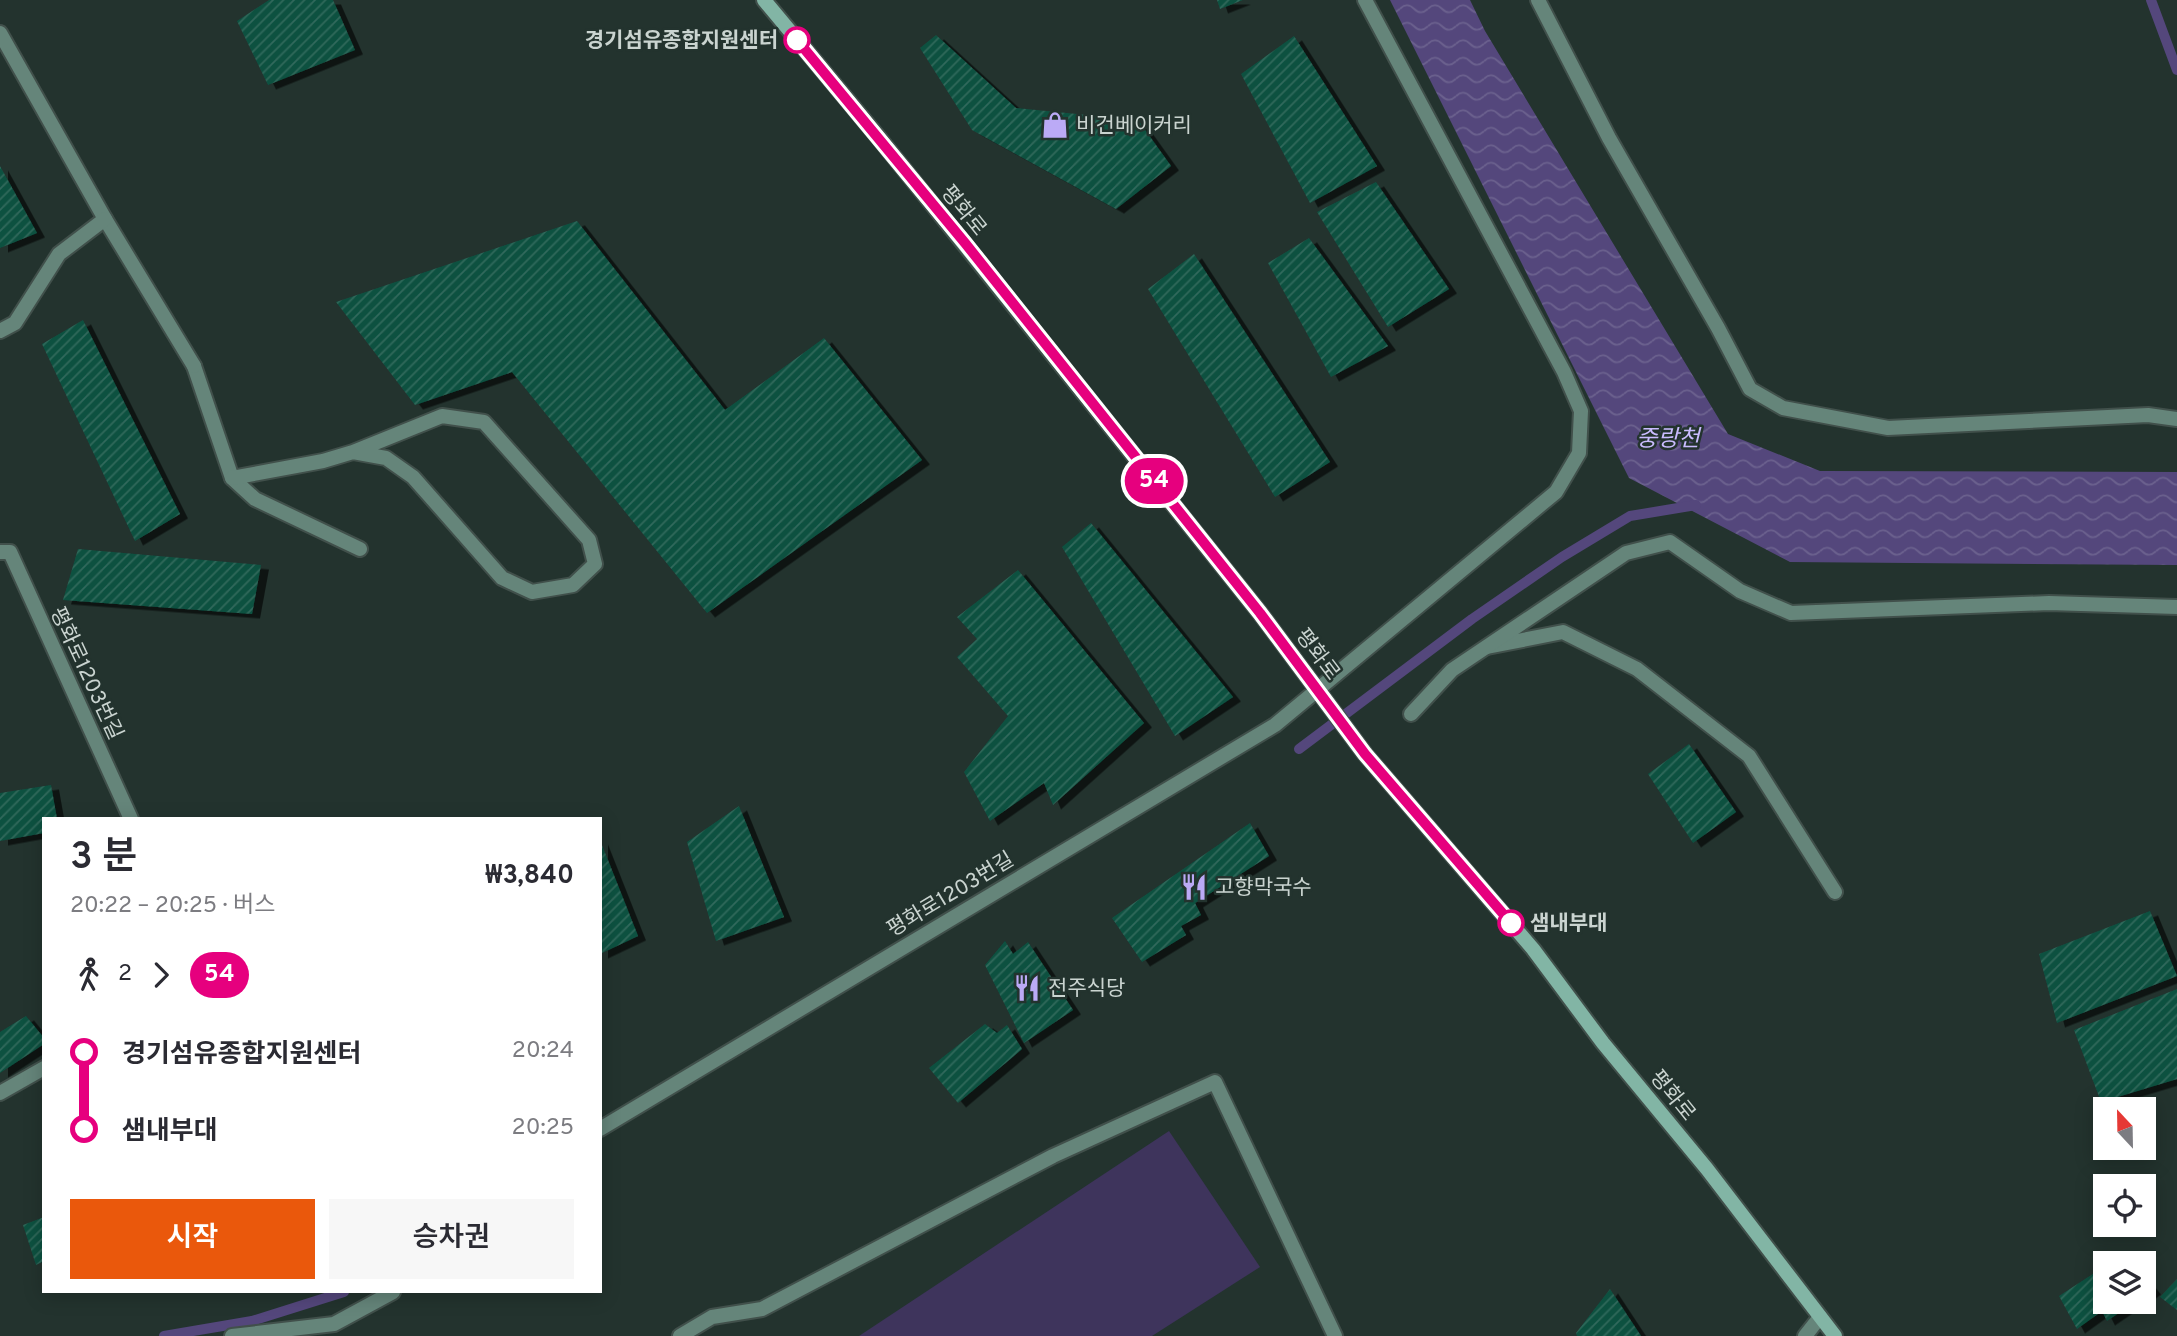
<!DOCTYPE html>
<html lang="ko">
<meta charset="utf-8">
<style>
:root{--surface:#fff;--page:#f7f7f7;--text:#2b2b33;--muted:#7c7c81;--accent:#ea580c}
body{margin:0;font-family:Overpass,"Noto Sans KR",sans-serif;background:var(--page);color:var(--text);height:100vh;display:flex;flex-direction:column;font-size:26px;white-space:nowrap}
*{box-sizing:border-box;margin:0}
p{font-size:23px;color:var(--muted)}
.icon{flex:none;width:38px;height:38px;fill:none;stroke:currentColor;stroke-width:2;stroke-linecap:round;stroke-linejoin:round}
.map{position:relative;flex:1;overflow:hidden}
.drawer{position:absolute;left:42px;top:817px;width:560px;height:476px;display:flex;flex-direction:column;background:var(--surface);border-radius:0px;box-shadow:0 4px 18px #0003}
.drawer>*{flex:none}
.badge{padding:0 14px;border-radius:23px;font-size:24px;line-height:46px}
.needle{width:46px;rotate:338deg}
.fabs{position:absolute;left:2093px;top:1097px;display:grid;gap:14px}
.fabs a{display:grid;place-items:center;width:63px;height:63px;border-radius:0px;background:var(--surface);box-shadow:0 4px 18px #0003;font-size:35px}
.map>.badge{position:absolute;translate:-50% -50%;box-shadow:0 0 0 4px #fff}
.legs{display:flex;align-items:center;gap:10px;height:77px;padding:0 28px;font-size:23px}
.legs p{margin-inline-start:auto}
.overview{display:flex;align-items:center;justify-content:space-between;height:119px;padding:0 28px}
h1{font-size:38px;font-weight:600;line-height:52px}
.button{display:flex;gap:14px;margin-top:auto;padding:14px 28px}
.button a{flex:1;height:80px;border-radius:0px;background:var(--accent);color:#fff;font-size:28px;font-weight:600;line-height:80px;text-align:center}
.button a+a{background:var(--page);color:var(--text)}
ul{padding:0 28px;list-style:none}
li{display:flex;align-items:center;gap:24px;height:77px;font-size:26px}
li i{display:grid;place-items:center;width:10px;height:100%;margin:0 9px;background:currentColor}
li i::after{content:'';width:18px;height:18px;margin:-9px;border:5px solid;border-radius:50%;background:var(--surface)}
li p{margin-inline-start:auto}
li:first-child i{background:linear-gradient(#0000 50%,currentColor 0)}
li:last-child i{background:linear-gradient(currentColor 50%,#0000 0)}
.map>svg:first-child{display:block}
.park{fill:#3e345c}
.water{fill:url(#water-waves)}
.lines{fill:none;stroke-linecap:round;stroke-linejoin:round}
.stream{stroke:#54477c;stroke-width:10}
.building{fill:url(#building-hatch);filter:url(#shadow)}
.service-casing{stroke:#41504b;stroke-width:18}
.minor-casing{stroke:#41504b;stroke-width:18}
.secondary-casing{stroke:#41504b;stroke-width:18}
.service{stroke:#65857a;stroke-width:14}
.minor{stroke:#65857a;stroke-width:14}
.secondary{stroke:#82b5a5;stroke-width:14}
.line-1-casing{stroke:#fff;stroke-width:16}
.line-1{stroke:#e6007e;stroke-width:10}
.stop-1-dot{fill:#fff;stroke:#e6007e;stroke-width:3.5}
.labels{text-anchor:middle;stroke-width:5;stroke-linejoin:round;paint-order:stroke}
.stop-label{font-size:21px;font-weight:bold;fill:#cad4d0;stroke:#23332e;text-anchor:end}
.poi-label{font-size:21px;fill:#cad4d0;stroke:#23332e;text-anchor:start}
.street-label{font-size:21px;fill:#cad4d0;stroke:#23332e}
.water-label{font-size:23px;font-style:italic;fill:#cabcff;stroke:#23332e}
</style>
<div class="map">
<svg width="2177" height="1336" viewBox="0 0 2177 1336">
<defs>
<pattern id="water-waves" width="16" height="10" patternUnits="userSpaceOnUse" patternTransform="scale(1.75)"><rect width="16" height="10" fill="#54477c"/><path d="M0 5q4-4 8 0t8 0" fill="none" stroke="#6b618e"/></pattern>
<pattern id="building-hatch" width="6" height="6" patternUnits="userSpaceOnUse" patternTransform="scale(1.75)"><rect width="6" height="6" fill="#0e5141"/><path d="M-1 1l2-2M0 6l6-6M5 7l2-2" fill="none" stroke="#30695b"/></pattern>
<filter id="shadow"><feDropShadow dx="8" dy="4.5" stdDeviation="0" flood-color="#0009"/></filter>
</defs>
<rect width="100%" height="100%" fill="#23332e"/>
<path class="park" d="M1169,1131l91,136 -108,69h-293z"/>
<path class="water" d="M1390,0h80l15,31 243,403 92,37 357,1v93l-387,-3 -161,-84z"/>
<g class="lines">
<g class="stream">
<path d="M2151,0l26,70"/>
<path d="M1299,749l173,-130 90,-62 68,-41 66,-11"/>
<path d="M164,1336l88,-15 92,-29"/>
</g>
</g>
<g class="building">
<path d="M269,0h64l22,50 -87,35 -31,-64z"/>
<path d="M1217,0h26l-23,9z"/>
<path d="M936,35l80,73 122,12 33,46 -55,43 -144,-79 -52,-82z"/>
<path d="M1294,36l83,130 -67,37 -69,-129z"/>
<path d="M0,166l37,67 -37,15z"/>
<path d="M1376,182l73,107 -61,38 -71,-115z"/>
<path d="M577,221l148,189 99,-72 98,122 -215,153 -195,-241 -97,33 -79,-103z"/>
<path d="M1309,238l79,108 -57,31 -63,-114z"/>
<path d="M1194,254l136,208 -55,35 -127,-208z"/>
<path d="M83,320l97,194 -45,27 -93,-197z"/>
<path d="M1091,523l142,174 -58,39 -113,-189z"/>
<path d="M78,549l183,16 -9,49 -189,-14z"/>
<path d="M1018,570l126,153 -91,82 -9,-22 -54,38 -26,-49 44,-56 -51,-59 20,-18 -20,-22z"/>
<path d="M1689,744l47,68 -43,31 -45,-69z"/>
<path d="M51,785l6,34h-13v14l-44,8v-48z"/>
<path d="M739,806l45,111 -68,24 -29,-99z"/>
<path d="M1250,823l19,33 -74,47 6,12 -20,11 5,9 -44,27 -30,-44z"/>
<path d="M600,840l38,96 -38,18z"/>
<path d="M2150,911l27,65 -120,47 -18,-69z"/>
<path d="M1005,941l8,13 15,-12 45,68 -49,33 -39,-78z"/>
<path d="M2177,989v90l-76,23 -27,-72z"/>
<path d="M26,1016l18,22v6l-44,29v-41z"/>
<path d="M985,1024l12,9 10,-8 15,24 -64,54 -29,-35z"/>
<path d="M44,1217v44l-8,4 -13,-40z"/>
<path d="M2122,1255l7,9h-20z"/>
<path d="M2105,1266v36h30l-28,19 -5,-10 -25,18 -18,-33z"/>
<path d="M2144,1279l9,11 -9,7z"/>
<path d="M2177,1279v31l-17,-13z"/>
<path d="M1610,1289l31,47h-64l-1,-3z"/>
</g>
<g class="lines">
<defs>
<g id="service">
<path d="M194,366l38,112 23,21 105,50"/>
<path d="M232,478l91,-17 30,-9 89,-36 42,6 105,118 6,24 -22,21 -41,7 -30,-14 -89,-101 -27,-19 -33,-6"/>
<path d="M1487,647l76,-15 74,37 112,87 86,136"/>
<path d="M680,1336l32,-19 50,-8 291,-153 162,-74 120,254"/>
<path d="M1805,1336l15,-19"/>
</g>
<g id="minor">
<path d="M1538,0l71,138 109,190 32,61 33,19 105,20 260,-13 29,4"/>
<path d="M0,33l105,186 89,147"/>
<path d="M0,331l15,-8 44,-69 46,-35"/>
<path d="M0,552h10l121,267"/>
<path d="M1411,714l41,-44 174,-117 44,-11 70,49 51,22 258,-10 128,4"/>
<path d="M0,1093l44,-25"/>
<path d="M600,1129l675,-404 281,-233 23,-39 2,-42 -17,-39 -199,-372"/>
<path d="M232,1336l102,-12 59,-32"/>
</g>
<path id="secondary" d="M764,0l115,138 381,475 105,141 168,195 70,94 104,126 128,167"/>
</defs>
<use href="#service" class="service-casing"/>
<use href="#minor" class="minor-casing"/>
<use href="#secondary" class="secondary-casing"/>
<use href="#service" class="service"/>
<use href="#minor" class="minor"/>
<use href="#secondary" class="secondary"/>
</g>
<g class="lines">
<defs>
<path id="line-1" d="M797,40l168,203 295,370 105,141 146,169"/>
</defs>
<use href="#line-1" class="line-1-casing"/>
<use href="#line-1" class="line-1"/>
</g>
<defs>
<symbol id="shop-bare" viewBox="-9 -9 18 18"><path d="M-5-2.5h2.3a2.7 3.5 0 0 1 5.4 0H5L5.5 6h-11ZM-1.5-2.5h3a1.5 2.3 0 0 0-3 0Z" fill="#bbaaf6" stroke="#23332e" stroke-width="2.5" paint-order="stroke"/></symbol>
<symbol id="restaurant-bare" viewBox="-9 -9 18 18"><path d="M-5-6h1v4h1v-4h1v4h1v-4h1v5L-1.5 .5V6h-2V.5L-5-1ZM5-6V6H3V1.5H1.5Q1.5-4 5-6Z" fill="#bbaaf6" stroke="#23332e" stroke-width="2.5" paint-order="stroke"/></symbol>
</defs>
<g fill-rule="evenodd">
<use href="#shop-bare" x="1036" y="106" width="38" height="38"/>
<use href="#restaurant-bare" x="1175" y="868" width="38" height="38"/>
<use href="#restaurant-bare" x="1008" y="969" width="38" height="38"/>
</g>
<g class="stop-1-dot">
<circle cx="797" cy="40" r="12"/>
<circle cx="1511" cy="923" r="12"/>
</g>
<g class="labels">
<g class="stop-label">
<text x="778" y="47">경기섬유종합지원센터</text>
<text x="1530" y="930" text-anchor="start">샘내부대</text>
</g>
<g class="poi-label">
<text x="1076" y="132">비건베이커리</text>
<text x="1215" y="894">고향막국수</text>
<text x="1048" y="995">전주식당</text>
</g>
<g class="street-label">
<text transform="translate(964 210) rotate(51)" y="7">평화로</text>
<text transform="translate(1318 654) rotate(53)" y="7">평화로</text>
<text transform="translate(87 673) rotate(65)" y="7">평화로1203번길</text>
<text transform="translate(950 894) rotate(-31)" y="7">평화로1203번길</text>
<text transform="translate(1673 1095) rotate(51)" y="7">평화로</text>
</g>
<g class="water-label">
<text x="1668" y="446">중랑천</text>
</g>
</g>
</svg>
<div class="fabs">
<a><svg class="needle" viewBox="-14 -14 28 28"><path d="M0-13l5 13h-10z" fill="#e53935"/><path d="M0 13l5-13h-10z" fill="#7c7c81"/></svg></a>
<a><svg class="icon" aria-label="locate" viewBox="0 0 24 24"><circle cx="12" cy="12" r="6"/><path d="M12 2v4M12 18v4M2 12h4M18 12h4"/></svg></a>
<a><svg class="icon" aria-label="layers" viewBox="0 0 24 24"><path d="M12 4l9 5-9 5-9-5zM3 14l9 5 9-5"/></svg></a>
</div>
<b class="badge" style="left:1154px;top:481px;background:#e6007e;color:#fff">54</b>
<section class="drawer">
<div class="overview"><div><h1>3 분</h1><p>20:22 – 20:25 · 버스</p></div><b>₩3,840</b></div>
<div class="legs"><svg class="icon" aria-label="walk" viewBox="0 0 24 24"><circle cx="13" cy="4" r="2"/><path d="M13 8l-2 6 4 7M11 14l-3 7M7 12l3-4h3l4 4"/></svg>2<svg class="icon" aria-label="forward" viewBox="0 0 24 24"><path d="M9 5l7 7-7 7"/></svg><b class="badge" style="background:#e6007e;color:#fff">54</b></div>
<ul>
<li><i style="color:#e6007e"></i><b>경기섬유종합지원센터</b><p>20:24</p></li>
<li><i style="color:#e6007e"></i><b>샘내부대</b><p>20:25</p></li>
</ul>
<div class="button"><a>시작</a><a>승차권</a></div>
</section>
</div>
